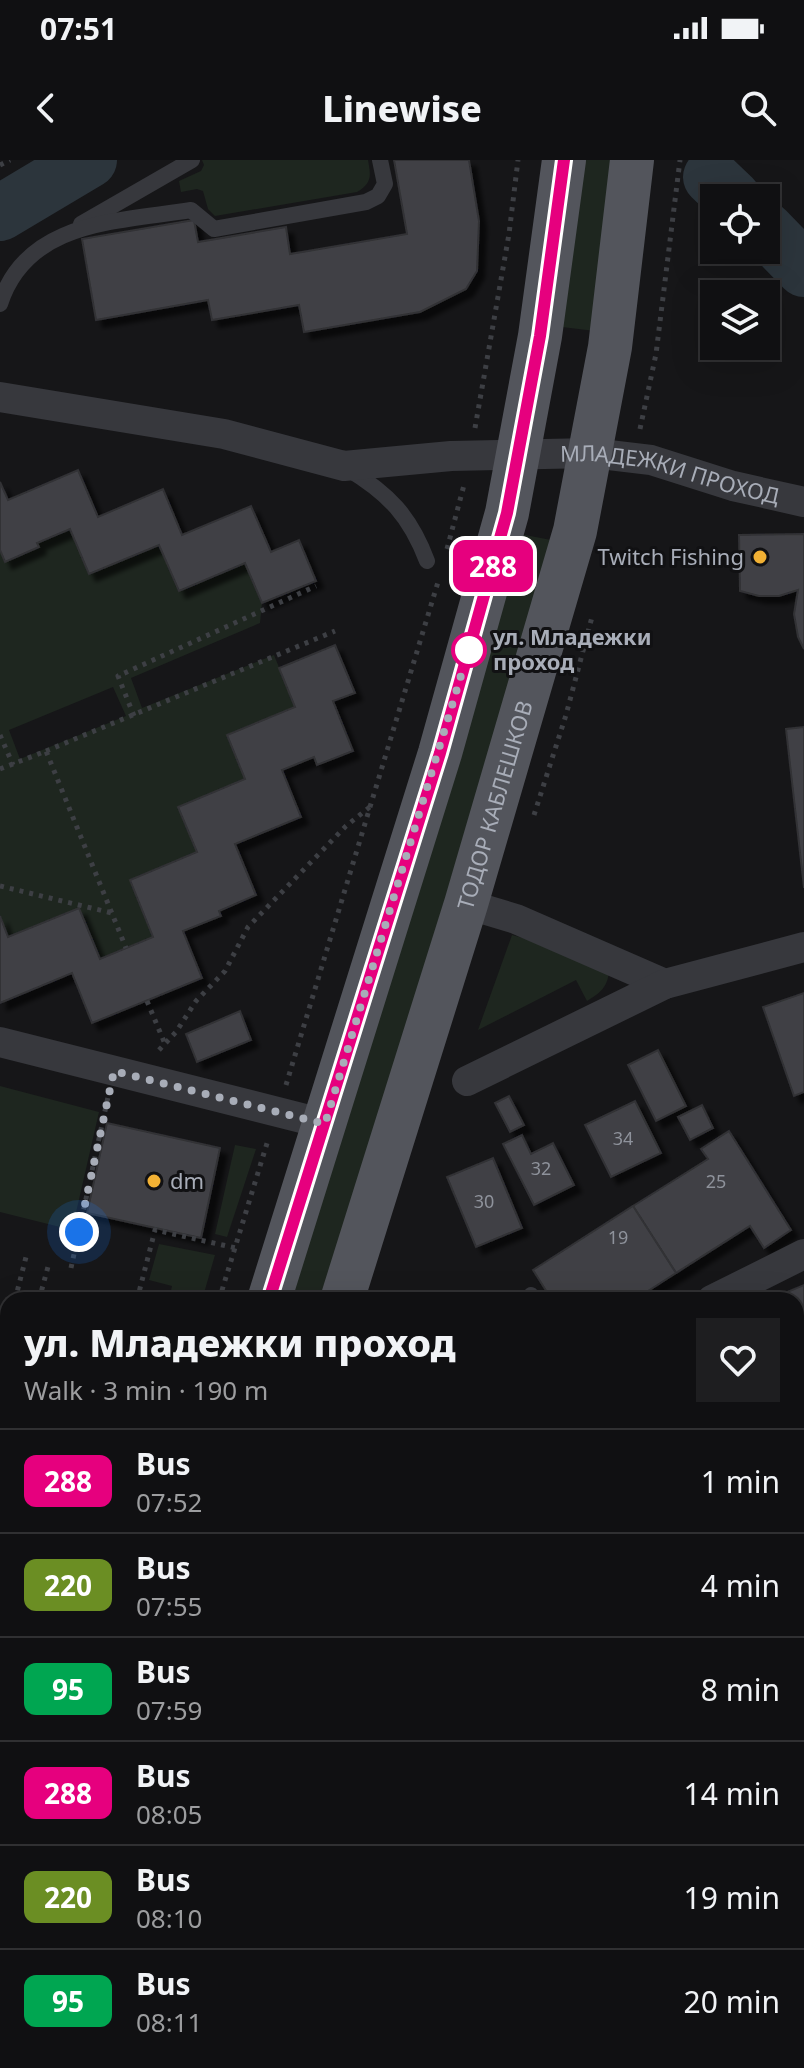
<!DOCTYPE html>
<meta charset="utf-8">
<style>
:root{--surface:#101012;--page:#1e1e20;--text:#f1f3f6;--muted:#9c9d9f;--line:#303032}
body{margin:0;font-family:"Noto Sans",sans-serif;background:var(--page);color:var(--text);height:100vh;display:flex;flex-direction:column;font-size:30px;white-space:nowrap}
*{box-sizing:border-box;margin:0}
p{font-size:26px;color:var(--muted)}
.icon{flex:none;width:44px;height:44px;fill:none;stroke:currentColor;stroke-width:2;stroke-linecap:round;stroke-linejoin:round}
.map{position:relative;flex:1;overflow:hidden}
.sheet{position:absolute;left:0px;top:1132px;width:804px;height:776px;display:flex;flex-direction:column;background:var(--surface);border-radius:24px 24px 0 0;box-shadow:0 8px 32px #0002,0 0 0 2px var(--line)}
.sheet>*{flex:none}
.badge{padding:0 16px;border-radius:12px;font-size:28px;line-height:52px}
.tools{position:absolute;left:700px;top:24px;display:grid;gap:16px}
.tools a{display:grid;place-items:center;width:80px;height:80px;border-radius:0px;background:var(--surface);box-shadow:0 8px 32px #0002,0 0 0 2px var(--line);font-size:40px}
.you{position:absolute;width:40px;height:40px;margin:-20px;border:6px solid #fff;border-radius:50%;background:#1a73e8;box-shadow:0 0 0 12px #1a73e833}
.map>.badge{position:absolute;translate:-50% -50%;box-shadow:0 0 0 4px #fff}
.round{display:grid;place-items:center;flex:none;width:84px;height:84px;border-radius:0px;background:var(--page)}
.summary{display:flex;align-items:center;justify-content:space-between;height:136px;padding:0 24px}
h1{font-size:38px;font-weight:800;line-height:60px}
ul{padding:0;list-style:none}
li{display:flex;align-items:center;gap:24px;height:104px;padding:0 24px;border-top:2px solid var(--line)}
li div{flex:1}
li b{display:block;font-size:30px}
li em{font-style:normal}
li .badge{min-width:88px;font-weight:700;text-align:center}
.status{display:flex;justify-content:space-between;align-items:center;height:56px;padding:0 40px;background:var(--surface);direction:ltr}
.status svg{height:22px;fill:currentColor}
header{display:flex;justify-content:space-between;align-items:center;height:104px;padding:0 24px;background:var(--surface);font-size:36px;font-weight:800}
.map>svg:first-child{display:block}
.green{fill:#1e261f;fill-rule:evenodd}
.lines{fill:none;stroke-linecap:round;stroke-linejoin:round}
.river{stroke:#2c353c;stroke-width:56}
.building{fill:#404145;stroke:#303034;stroke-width:2;filter:url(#shadow)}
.path{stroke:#3d3f44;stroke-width:5;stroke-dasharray:4 6;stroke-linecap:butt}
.service{stroke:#37383d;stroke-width:16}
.minor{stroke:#37383d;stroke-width:30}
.secondary{stroke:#45474d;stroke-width:42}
.primary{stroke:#53555c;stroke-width:44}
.line-casing{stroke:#fff;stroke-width:18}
.line{stroke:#e6007e;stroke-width:12}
.walk{stroke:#a8adb8;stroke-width:8;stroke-dasharray:0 14.4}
.poi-dot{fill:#f2b134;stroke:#111113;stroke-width:3}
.stop-dot{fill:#fff;stroke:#e6007e;stroke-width:4}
.labels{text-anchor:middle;stroke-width:6;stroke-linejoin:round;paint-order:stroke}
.number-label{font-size:18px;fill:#8e929b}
.street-label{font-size:22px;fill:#a8adb8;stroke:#111113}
.poi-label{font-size:22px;fill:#a8adb8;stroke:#111113;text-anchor:end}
.stop-label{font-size:22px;font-weight:bold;fill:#a8adb8;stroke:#111113;text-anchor:start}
</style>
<div class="status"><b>07:51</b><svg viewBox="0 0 49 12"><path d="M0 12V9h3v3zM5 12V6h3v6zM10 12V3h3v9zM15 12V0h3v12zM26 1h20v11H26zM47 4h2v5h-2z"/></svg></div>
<header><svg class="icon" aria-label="back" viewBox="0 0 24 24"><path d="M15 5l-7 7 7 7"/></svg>Linewise<svg class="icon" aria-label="search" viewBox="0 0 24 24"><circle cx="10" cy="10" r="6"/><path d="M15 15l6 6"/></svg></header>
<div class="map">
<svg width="804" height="1908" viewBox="0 0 804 1908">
<defs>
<filter id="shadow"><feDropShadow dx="7" dy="7" stdDeviation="2" flood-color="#0009"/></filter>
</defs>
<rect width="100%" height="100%" fill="#161618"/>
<g class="green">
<path d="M202,0h166c3,16 4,23 -11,32l-142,24 -7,-7 -5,-18 -6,-2 -16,3 -2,-11 22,-10 3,-6z"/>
<path d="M581,0h33l-19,171 -33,-4z"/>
<path d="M70,369l20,45 69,-29 20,46 66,-28 17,40 -2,20 -129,55 11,30 132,-53 21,52 -68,28 18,44 -67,28 19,45 -67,28 23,57 -53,22 -21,-51 -71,29 -8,-21v-366l6,11 32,-13 -1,-5zM113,527l13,29 -106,43 -11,-29z"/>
<path d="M520,374l31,6 -103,349 -125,411h-35z"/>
<path d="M512,775l85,23 12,14c-2,16 -9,21 -22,29l-11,-21 -98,50z"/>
<path d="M0,926l99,26 -27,118 -72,-18z"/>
<path d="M235,985l21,4 -29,88 -12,-3z"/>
<path d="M159,1084l56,11 -13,45h-33l3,-14 -23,-6z"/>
</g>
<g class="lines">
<g class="river">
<path d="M711,17l22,21"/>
<path d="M0,53l89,-53"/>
<path d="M766,70l38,39"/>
</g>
</g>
<g class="building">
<path d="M394,0h75l10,61 -2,50 -11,18 -46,23 -116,20 -5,-27 -87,15 -4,-20 -112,20 -14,-81 112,-19 4,22 88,-15 4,27 117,-20z"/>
<path d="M78,310l20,47 65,-28 19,46 69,-29 20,46 28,-12 17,41 -54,22 -17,-40 -66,28 -20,-46 -70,29 -19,-45 -33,14 2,4 -34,15 -5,-12v-68l8,18z"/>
<path d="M804,374v115l-6,-12 -4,-23 4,-24 -19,6h-20l-19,-5 -1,-56z"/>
<path d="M335,485l20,48 -22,8 20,50 -36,14 -3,-8 -32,13 19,47 -66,27 21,51 -37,16 2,5 -38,15 19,47 -110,45 -20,-50 -72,30v-87l8,21 71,-29 21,51 53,-22 -23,-57 67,-28 -19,-45 67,-28 -18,-44 68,-28 -16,-39z"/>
<path d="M804,567v161l-18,-159z"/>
<path d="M804,833v99l-10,4 -31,-89z"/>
<path d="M240,851l11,29 -54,22 -11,-28z"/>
<path d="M658,890l28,56 -30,15 -28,-56z"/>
<path d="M509,936l15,29 -14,7 -15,-29z"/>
<path d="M635,941l26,52 -50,24 -26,-52z"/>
<path d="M702,945l11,23 -23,12 -12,-23z"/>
<path d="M107,963l113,25 -19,90 -114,-25z"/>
<path d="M729,971l62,99 -27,18 -14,-22 -74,47 -43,-67 75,-47 -7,-10z"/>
<path d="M522,975l9,19 22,-11 21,42 -40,20 -31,-61z"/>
<path d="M493,998l29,70 -46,19 -29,-70z"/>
<path d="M633,1046l43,67 -42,27h-82l-19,-30z"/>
<path d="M804,1125v67l-8,1v-53h-28z"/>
<path d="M804,1264v67l-8,1v-67z"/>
<path d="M0,1273l8,2v160l-8,-2z"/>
<path d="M796,1460l8,1v40h-8z"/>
<path d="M796,1641h5l-3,47 6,1v54l-8,-3z"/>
<path d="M225,1900h150l-2,8h-140z"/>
<path d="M595,1900h75l-2,8h-75z"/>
</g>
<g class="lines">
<g class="path">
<path d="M0,5l10,-5"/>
<path d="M475,268l34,-194 9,-74"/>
<path d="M640,269l16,-75 24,-194"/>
<path d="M447,389l17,-64"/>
<path d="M134,556l-16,-40 198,-90"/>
<path d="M0,575l13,30"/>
<path d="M46,591l289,-120"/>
<path d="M0,609l46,-18 80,197"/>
<path d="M534,655l32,-100 26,-98"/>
<path d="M0,726l112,27"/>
<path d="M147,841l18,43"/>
<path d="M159,890l17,-18 20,-31 29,-30 23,-44 98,-101 25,-20"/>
<path d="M286,925l152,-503"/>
<path d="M71,1108l37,-171"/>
<path d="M15,1140l11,-43"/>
<path d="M39,1140l10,-37"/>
<path d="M137,1140l18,-70 81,18"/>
<path d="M219,1140l49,-160"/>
<path d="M6,1176l2,-8"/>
<path d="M0,1715l8,-2"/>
<path d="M0,1789l8,4"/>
<path d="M0,1896l8,-1"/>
<path d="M180,1908l2,-8"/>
</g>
<g class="service">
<path d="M81,64l111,-64"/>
<path d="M0,144c27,-84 118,-82 191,-94l23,19 152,-27 12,-6 7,-12 -5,-24"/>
<path d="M348,309c41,25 62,47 79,92"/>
<path d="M531,1135l3,5"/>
<path d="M459,1908l1,-8"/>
</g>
<g class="minor">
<path id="s1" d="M0,237l224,37 120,32 107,-10 141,-3 59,7 82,26 71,16"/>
<path d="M466,744l50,15 149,65"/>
<path d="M0,882l325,82"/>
<path d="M467,921l198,-97 139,-37"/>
<path d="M712,1140l92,-46"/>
<path d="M796,1368l8,-1"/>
<path d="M796,1770l8,2"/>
<path d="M697,1908l2,-8"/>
</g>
<path class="secondary" d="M0,1630l8,2"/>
<g class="primary">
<path d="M269,1140l171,-547 67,-240 33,-177 24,-176"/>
<path id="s2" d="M342,1140l124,-396 109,-373 35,-184 22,-187"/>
<path d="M55,1908l1,-8"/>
<path d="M136,1908l2,-8"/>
</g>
</g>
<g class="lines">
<defs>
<path id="line" d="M269,1140l171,-547 67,-240 33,-177 24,-176"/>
</defs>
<use href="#line" class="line-casing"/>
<use href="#line" class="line"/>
<path class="walk" d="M79,1072l35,-161 211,53 145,-478 -1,4"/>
</g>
<g class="poi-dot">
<circle cx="760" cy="397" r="8"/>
<circle cx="154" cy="1021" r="8"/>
</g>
<circle class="stop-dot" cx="469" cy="490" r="16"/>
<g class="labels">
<g class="number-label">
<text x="623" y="985">34</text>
<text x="541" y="1015">32</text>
<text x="716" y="1028">25</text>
<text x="484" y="1048">30</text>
<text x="618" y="1084">19</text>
</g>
<g class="street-label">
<text dy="8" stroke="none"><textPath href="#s1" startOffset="680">МЛАДЕЖКИ ПРОХОД</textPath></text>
<text dy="8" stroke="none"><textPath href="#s2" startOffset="518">ТОДОР КАБЛЕШКОВ</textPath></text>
</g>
<g class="poi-label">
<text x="744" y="405">Twitch Fishing</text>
<text x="170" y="1029" text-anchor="start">dm</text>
</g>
<g class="stop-label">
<text x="493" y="485">ул. Младежки<tspan x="493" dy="25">проход</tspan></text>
</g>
</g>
</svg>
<div class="tools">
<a><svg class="icon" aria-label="locate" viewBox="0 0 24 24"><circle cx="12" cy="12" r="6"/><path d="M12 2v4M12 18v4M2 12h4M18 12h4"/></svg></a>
<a><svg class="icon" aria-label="layers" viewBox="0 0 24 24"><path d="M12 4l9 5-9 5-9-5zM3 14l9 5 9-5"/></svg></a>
</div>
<div class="you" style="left:79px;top:1072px"></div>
<b class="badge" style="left:493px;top:406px;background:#e6007e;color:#fff">288</b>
<section class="sheet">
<div class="summary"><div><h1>ул. Младежки проход</h1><p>Walk · 3 min · 190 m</p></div><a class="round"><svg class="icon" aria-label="heart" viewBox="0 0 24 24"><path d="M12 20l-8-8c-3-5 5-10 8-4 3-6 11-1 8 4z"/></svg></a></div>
<ul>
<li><span class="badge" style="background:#e6007e;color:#fff">288</span><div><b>Bus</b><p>07:52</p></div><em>1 min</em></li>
<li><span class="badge" style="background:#6b8e23;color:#fff">220</span><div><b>Bus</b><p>07:55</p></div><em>4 min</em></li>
<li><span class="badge" style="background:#00a651;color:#fff">95</span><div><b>Bus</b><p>07:59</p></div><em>8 min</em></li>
<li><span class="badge" style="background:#e6007e;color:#fff">288</span><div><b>Bus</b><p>08:05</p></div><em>14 min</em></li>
<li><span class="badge" style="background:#6b8e23;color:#fff">220</span><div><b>Bus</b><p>08:10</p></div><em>19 min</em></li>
<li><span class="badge" style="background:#00a651;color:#fff">95</span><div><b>Bus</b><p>08:11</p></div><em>20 min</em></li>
</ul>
</section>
</div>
